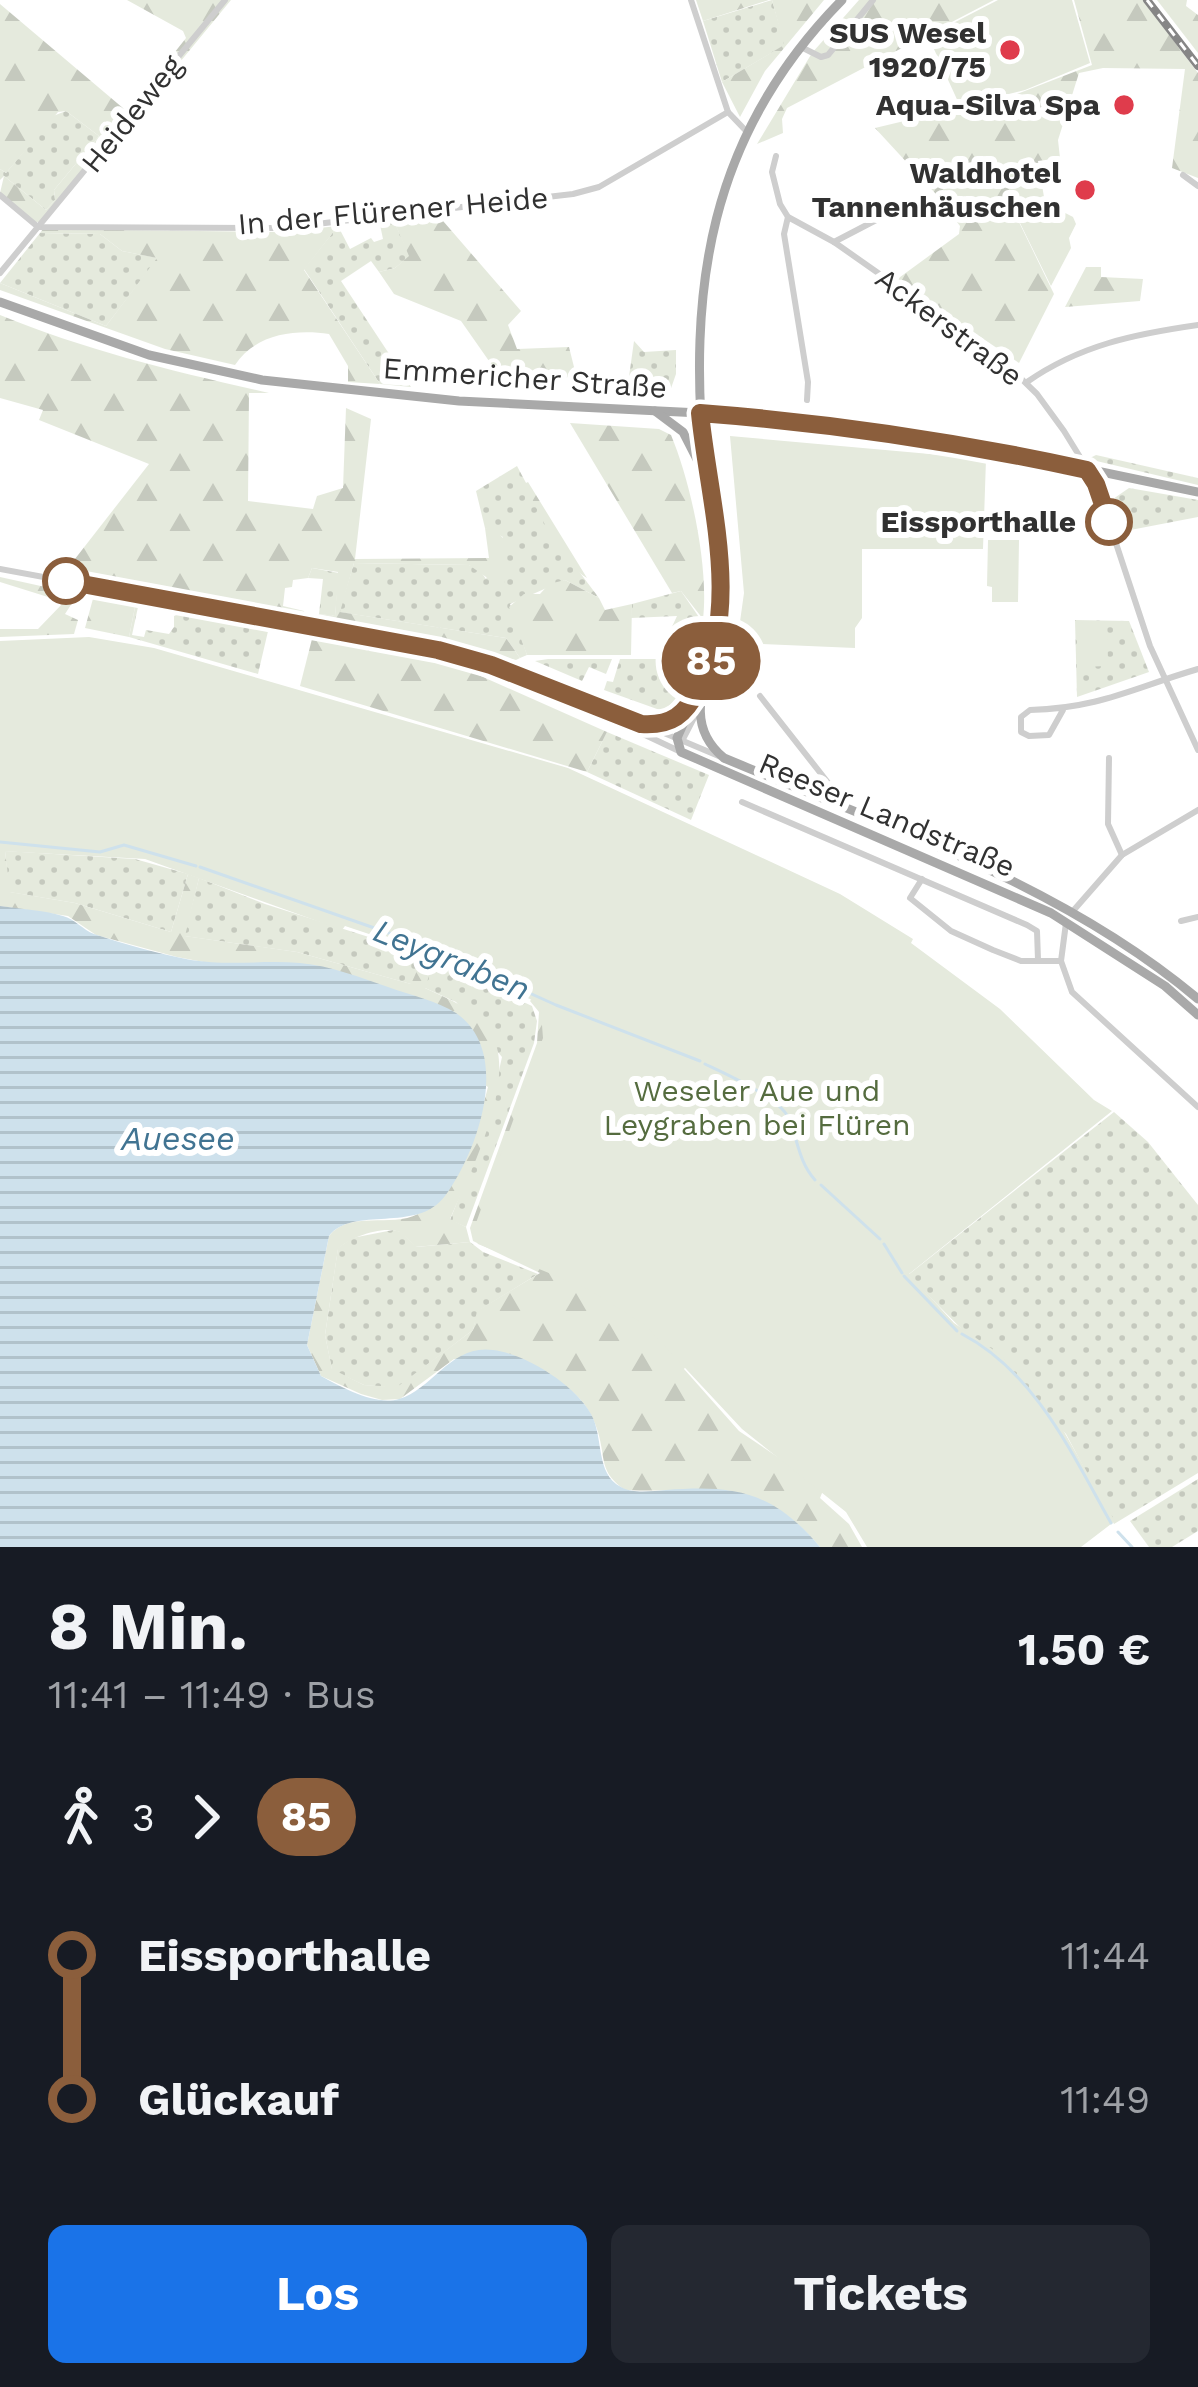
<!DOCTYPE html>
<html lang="de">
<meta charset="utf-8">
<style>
:root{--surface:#171b24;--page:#242831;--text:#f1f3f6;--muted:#9ea1a6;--accent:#1a73e8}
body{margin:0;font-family:"Work Sans",sans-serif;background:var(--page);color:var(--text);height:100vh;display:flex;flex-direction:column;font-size:45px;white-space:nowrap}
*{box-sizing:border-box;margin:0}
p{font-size:39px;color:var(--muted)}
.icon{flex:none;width:66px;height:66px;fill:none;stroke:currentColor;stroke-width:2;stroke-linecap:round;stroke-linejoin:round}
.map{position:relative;height:1547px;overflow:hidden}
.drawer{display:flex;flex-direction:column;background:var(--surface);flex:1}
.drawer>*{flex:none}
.badge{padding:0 24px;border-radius:39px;font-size:42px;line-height:78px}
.map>.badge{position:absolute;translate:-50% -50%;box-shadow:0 0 0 6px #fff}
.legs{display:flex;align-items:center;gap:18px;height:132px;padding:0 48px;font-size:39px}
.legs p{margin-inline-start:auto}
.headline{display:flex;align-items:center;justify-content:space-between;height:204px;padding:0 48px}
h1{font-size:66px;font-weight:700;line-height:90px}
.button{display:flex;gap:24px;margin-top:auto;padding:24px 48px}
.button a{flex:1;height:138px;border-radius:18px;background:var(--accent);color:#fff;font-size:48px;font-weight:700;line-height:138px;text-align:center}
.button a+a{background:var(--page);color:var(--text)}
ul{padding:0 48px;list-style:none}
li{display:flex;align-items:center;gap:42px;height:144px;font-size:45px}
li i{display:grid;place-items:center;width:18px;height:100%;margin:0 15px;background:currentColor}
li i::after{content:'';width:30px;height:30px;margin:-15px;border:9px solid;border-radius:50%;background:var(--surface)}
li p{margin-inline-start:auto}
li:first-child i{background:linear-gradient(#0000 50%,currentColor 0)}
li:last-child i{background:linear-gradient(currentColor 50%,#0000 0)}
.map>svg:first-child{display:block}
.grass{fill:url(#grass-dots)}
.forest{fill:url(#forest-firs)}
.park{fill:#e5eadd}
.water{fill:url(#water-rules)}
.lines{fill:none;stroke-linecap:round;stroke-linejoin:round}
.stream{stroke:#cee1ec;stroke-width:3}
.minor{stroke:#cecece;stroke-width:6}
.major{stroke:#a9a9a9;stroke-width:9}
.rail-casing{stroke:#868686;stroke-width:8}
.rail{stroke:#fff;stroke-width:3;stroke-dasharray:9;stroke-linecap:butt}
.line-1-casing{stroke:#fff;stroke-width:27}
.line-1{stroke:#8b5e3c;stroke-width:18}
.poi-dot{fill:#df3c4c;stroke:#fff;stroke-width:4.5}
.stop-1-dot{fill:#fff;stroke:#8b5e3c;stroke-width:6}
.labels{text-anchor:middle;stroke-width:12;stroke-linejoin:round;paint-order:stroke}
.poi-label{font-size:30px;font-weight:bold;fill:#313131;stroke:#fff;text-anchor:end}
.street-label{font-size:30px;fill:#313131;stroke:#fff}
.stop-label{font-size:30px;font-weight:bold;fill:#313131;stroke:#fff;text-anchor:end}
.park-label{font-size:30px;fill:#556c3f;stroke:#fff}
.water-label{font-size:33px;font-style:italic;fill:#417492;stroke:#fff}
</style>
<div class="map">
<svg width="1198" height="1547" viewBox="0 0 1198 1547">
<defs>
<pattern id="grass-dots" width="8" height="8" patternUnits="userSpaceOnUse" patternTransform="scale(3)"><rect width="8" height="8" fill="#e5eadd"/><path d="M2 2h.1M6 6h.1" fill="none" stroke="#c5c9be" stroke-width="1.8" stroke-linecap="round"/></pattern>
<pattern id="forest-firs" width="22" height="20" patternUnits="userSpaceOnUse" patternTransform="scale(3)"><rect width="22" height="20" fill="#e5eadd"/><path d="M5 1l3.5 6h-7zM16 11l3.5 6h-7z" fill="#c5c9be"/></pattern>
<pattern id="water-rules" width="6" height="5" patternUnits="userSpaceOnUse" patternTransform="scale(3)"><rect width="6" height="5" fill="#cee1ec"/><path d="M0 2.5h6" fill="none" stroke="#b1c2cb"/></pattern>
</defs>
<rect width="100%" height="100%" fill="#fff"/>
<g class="grass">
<path d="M772,0l13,45 -63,37 -19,-61z"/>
<path d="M66,111l33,25 -45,54 1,10 -9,10 -42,-34 -4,4v-11l6,4 47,-57z"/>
<path d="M393,219l17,37 -15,12 -16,4 -8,-11 -30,20 70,106 -31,-3 -76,-115 34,-43 12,23 21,-11 3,4 9,-3 -4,-19z"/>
<path d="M40,233l60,1 22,17 36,7 -52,68 -106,-43z"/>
<path d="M634,341l10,11 32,-2v24l-7,20 -42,-3z"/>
<path d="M1096,455l102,23v7l-110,-26z"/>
<path d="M517,466l42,79 40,53 -34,-18 -55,24 17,51 -7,3 -14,-20 -167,-26 15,-49 115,2 10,4 7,10 17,-42 -18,-9 -9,-37z"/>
<path d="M1129,488l69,12v17l-78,15 -7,-33z"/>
<path d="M312,568l27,5 -4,43 -16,-2 4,-35 -15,-1z"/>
<path d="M681,591l22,32c-8,29 -14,69 -39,87l-7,-1 -53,-19 3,-9 6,1 7,-23h57l-7,-28 7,-15 -46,2 1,-14z"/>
<path d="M136,602l7,2 -5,3 -6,28 12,2 2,-7 23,4 5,-7v-11l5,-2 -6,-5 96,18 -11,47 -129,-37z"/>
<path d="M1075,620l54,1 20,51 -72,25z"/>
<path d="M548,659h64l-6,15 -17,-7 -7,14 -47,-20z"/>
<path d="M607,732l102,43 -18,45 -104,-48z"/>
<path d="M5,851l130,8 53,15 -17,58 -96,-29 -66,-11z"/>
<path d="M199,878l66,26 154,49 113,53 5,15 -3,22 -68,184 -16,-7 36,-91 16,-72 -46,-55 -31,-14 -128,-36 -113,-16z"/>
<path d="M1114,1112l34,30 50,63v268l-84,51 -48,-90 -158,-159z"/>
<path d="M393,1230l9,2 14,15 54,-5 13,10 55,22 -60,37 -5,19 -76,58 -33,-3 -32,-15 -7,-35 13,-87 14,-10z"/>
<path d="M1198,1479v52l-26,16h-23l-19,-26z"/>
</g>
<g class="forest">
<path d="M127,0h104l-88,107 -6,-7 49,-62 -3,-7z"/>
<path d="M696,0h73l-66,21z"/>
<path d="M772,0h52l-59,71 -25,46 -18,-35 62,-37z"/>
<path d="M859,0h135l-207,108 -5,11 1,14 -26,11 55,-91z"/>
<path d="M1074,0h69l55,73v105l-26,-10 13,-99 -82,-1 -24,5 -21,67 2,18 -22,3 6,36 -26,23 36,74 -35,69 -123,-83 63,-46 1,-8 -25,-33 -60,-65 142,-34 75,-29z"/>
<path d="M1157,0h30l-1,6 12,9v38z"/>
<path d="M0,4l130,110 -90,108h-6l-34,-29 4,-17 42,34 9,-10 -1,-10 45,-54 -33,-25 -8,1 -52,61 -6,-4z"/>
<path d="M437,214l84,97 -13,14 9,24 52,-2 7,28 -15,4 -12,12 -32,-1 -14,-9 -42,-60 -67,-27 -15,-22 16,-4 14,-12 -16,-37z"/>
<path d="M338,226l-34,44 76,114 -32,-2v-16l-19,-32c-34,-5 -74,0 -94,31l-70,-16 -165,-59v-7l106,43 51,-68 -35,-7 -22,-17 -60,-1 3,-4 237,3z"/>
<path d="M1086,267h15v10l42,2 -3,22 -75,6z"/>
<path d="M0,315c88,36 176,57 269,78h-20l-1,108 65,8 4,-13 26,-8 3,-80 25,11 -16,140 134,-1 -4,-30 10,2 11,11 -1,41 -9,2 -27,-19 -115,-2 -14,49 166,26 14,20 -4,2 -201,-41 4,-5 16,2 3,-44 -26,-4 -4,10 -15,2 -1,7 -7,1 -2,18 21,5 1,6 -241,-44 85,-109 -110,-44 4,-10 -43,-12z"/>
<path d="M570,423l89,6 12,6c20,48 38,132 32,184l-22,-28 -9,2z"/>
<path d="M528,482l59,96c-28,-17 -47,-65 -63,-94z"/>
<path d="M0,577l86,19 -10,1 -11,17 13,6 -4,14 -74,3v-8h38l26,-27 -64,-20z"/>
<path d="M565,580l34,18 6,12 27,-6 -1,51h-104l-18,-48 15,-13h16l9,-10z"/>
<path d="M94,595l42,7 -7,35 -44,-9z"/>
<path d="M313,635l152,34 142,63 -20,40 -287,-86z"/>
<path d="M0,851h5l5,41 65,11 96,29 17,-58 11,4 -14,58 112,16 114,32 10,-22 11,5 -7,21c23,11 48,20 64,42 32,44 -19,143 -39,189l16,8 4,15 -55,5c-3,-4 -11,-13 -15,-15 -17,-7 -50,5 -62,17l-13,86 7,34 32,16 33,2 76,-57 4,-19 63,-38 -67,-32 -3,-13 67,-185 2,-31 -9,-11 61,-71 104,424 -11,15 55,62 85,57 -4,10 29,26 13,23h-42c-62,-73 -110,-53 -195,-57 -26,-18 -19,-30 -27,-58 -19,-65 -88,-64 -144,-73l-54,40 -18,1 -21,-6 -40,-18 -14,-31 22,-109c20,-26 62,-8 89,-22 7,-3 14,-13 20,-19 30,-30 39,-67 50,-108l-190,-124 -84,1 -37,-7 -81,-22 -28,-19 -68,-10z"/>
</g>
<g class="park">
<path d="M998,0h74l18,63 -65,27 -65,16 -32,-70z"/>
<path d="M1042,201l31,16 3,7 -7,14 2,10 -20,38 -32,-65z"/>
<path d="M730,436l256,23 -3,90h-121v69l-7,10v20l-118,-5 7,-50z"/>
<path d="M988,540h31l-1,62h-26v-15l-5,-1z"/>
<path d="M1107,622l1,44 -28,1v-44z"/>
<path d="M89,637l65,11 414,120 272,126 73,45 -2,4 89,66 94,91 18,11 -203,163 45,49 47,32 47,60 11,8 56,98 -34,26h-214l-21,-35 -104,-83 -97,-104 -57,-36 -110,-45 -6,-10 71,-196 -2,-26 -7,-11 -84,-40 -105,-35 -3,4 -197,-71 -145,-8v-210z"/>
</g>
<path class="water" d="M0,906c21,3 43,4 63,10 12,3 20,14 31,18 30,10 65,20 97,26 37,6 73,0 109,3 31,3 59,14 88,24 22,8 49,14 68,26 57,39 22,138 -11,183 -28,38 -92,9 -116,40l-22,109 14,31c20,11 54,30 78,23 34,-10 52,-55 94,-49 33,4 82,35 98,64 13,23 4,60 30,73 12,7 31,4 45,3 69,-5 107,1 154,57h-820z"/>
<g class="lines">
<g class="stream">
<path d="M0,842l100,10 24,-7 72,21"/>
<path d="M200,867l223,78 133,60 144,56"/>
<path d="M705,1064c21,10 73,33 83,53 10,22 10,44 27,63"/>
<path d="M821,1185l59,54"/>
<path d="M884,1244l18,29"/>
<path d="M904,1276l53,55"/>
<path d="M962,1334c73,38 110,120 149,189"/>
<path d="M1118,1532l14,15"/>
</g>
<g class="minor">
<path d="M691,0l37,112 20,21"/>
<path d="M801,47l20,10 7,-2 45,-55"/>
<path d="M776,156l-4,16 8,32 8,13 46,25 168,118 35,34 27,37 32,52 54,163 48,104"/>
<path d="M1183,175l15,11"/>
<path d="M0,195l38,32 244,1 291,-34 26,-7 129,-75"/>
<path d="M788,217l-4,17 24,148 -1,18"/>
<path d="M834,242l71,-37"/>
<path d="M0,273l225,-273"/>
<path d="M1027,382c53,-37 108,-48 171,-57"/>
<path d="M0,569l438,81 155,53 128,54"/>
<path d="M760,696l73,93 -3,10"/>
<path d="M565,697l116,55"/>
<path d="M1063,710l-14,25 -20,1 -8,-4v-15l9,-7c70,-2 103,-22 168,-41"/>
<path d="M649,724l21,-2 16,-12"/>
<path d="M683,739l15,-29"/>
<path d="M1109,758l-1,66 14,31"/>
<path d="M742,802l285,123 10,6 1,29"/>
<path d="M922,879l-12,19 41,33 42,19 28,11h40"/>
<path d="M1073,911l49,-56 76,-45"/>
<path d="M1181,921l17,-4"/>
<path d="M1066,923l-5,38 11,31 126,115"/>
</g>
<g class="major">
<path d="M842,0c-134,136 -155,290 -137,471 5,46 18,90 17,136 -2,55 -49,109 2,151 162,68 339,127 474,241"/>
<path d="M0,302l149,53 113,25 197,21 241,12 106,10 171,23 221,46"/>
<path d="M655,411l28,21 20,39"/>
<path d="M701,684l-24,54 4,14 370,161 114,73 33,29"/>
</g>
<defs>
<path id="rail" d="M1147,0l51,66"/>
</defs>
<use href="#rail" class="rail-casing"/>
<use href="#rail" class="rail"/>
</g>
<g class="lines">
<defs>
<path id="line-1" d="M66,581l372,69 53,15 150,59c31,2 44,-9 58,-36 43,-83 10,-185 1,-275 131,10 259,29 387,57l9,14 13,38"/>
</defs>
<use href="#line-1" class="line-1-casing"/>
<use href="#line-1" class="line-1"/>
</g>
<g class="poi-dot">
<circle cx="1010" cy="50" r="12"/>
<circle cx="1124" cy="105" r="12"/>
<circle cx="1085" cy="190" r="12"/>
</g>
<g class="stop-1-dot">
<circle cx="1109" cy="522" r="21"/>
<circle cx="66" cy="581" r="21"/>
</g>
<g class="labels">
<g class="poi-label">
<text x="986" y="43">SUS Wesel<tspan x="986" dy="34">1920/75</tspan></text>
<text x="1100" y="115">Aqua-Silva Spa</text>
<text x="1061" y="183">Waldhotel<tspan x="1061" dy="34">Tannenhäuschen</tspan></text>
</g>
<g class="street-label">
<text transform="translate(132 114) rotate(-51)" y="10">Heideweg</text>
<text transform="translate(393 211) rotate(-5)" y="10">In der Flürener Heide</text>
<text transform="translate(949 327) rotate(37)" y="10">Ackerstraße</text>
<text transform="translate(525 378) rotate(4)" y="10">Emmericher Straße</text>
<text transform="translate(887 815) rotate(23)" y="10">Reeser Landstraße</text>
</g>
<g class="stop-label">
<text x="1076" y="532">Eissporthalle</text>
</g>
<g class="park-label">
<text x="757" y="1101">Weseler Aue und<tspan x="757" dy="34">Leygraben bei Flüren</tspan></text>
</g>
<g class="water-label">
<text transform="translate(452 959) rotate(22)" y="12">Leygraben</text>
<text x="178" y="1150">Auesee</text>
</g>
</g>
</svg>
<b class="badge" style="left:711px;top:661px;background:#8b5e3c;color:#fff">85</b>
</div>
<section class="drawer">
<div class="headline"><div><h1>8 Min.</h1><p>11:41 – 11:49 · Bus</p></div><b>1.50 €</b></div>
<div class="legs"><svg class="icon" aria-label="walk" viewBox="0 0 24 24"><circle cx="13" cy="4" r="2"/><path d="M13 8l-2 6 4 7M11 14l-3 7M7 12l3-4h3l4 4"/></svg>3<svg class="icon" aria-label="forward" viewBox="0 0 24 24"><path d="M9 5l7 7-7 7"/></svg><b class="badge" style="background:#8b5e3c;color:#fff">85</b></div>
<ul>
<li><i style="color:#8b5e3c"></i><b>Eissporthalle</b><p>11:44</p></li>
<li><i style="color:#8b5e3c"></i><b>Glückauf</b><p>11:49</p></li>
</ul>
<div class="button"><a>Los</a><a>Tickets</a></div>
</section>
